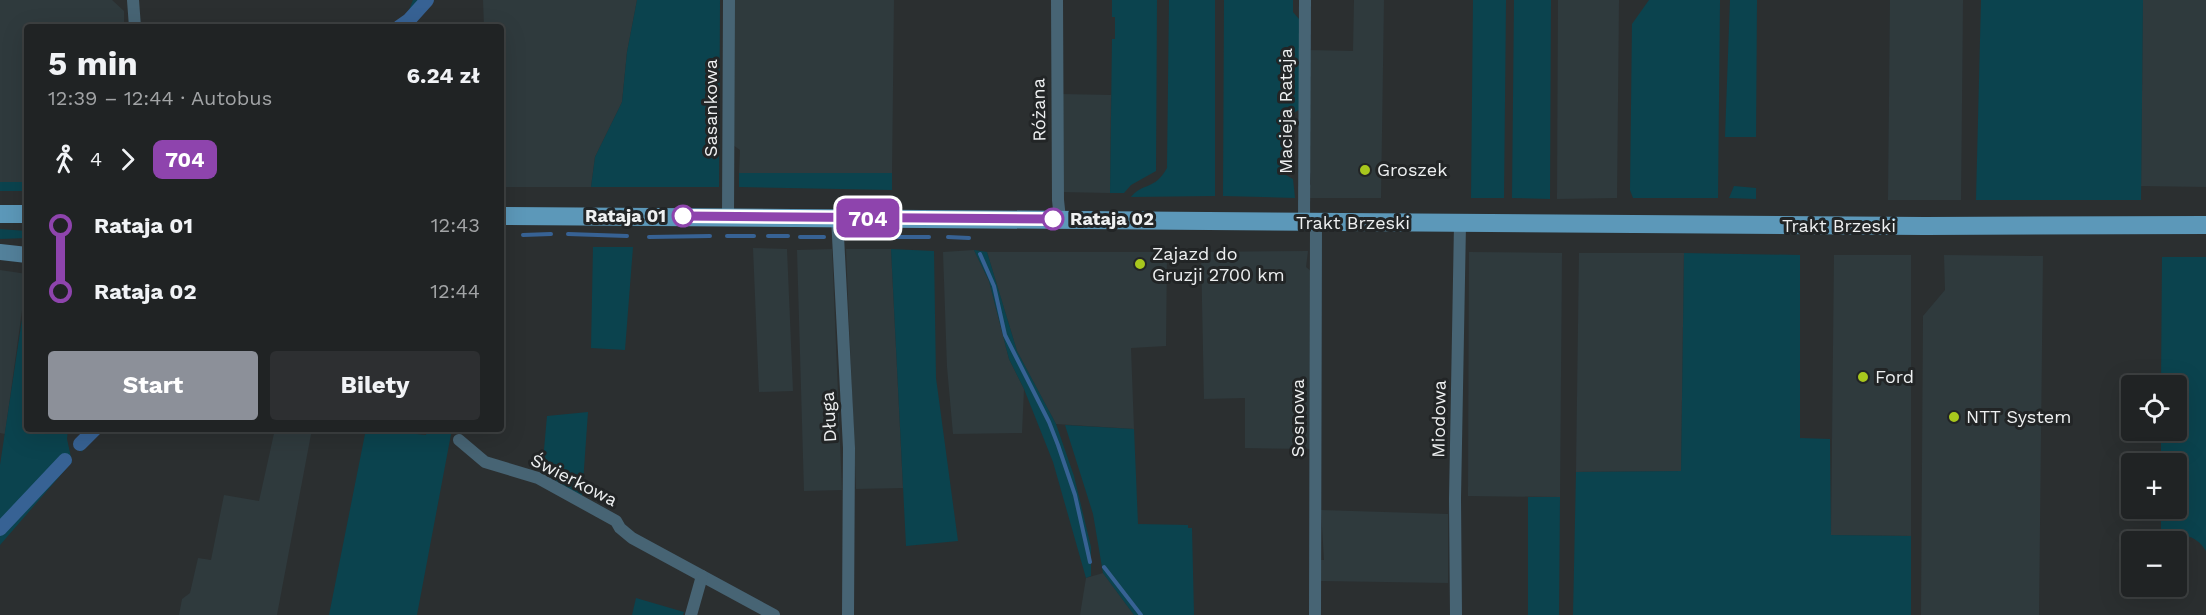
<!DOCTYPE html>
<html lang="pl">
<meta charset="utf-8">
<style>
:root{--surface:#202324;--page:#2d2f31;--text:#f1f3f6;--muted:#a2a4a6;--line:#3d4041;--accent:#8c9099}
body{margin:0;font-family:"Work Sans",sans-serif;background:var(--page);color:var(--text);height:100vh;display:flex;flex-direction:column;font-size:22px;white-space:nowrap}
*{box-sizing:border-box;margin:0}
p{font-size:20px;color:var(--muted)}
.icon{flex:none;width:33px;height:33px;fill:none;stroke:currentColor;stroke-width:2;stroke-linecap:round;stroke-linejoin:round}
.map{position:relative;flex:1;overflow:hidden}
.drawer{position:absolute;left:24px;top:24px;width:480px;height:408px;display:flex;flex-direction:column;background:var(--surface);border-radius:6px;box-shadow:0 6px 24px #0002,0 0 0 2px var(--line)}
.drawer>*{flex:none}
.badge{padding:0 12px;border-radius:9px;font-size:21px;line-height:39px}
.buttons{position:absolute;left:2121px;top:375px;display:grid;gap:12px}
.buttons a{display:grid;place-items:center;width:66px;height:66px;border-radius:6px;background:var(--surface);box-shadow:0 6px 24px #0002,0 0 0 2px var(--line);font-size:30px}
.map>.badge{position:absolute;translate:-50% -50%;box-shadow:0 0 0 3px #fff}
.legs{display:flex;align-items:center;gap:9px;height:66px;padding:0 24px;font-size:20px}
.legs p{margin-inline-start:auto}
.overview{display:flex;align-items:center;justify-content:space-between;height:102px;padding:0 24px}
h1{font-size:33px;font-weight:700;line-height:45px}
.button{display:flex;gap:12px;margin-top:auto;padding:12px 24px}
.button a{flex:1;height:69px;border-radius:6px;background:var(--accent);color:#fff;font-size:24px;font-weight:700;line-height:69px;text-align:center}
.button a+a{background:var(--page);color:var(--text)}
ul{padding:0 24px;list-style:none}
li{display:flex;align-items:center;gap:21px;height:66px;font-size:22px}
li i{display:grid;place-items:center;width:9px;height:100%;margin:0 8px;background:currentColor}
li i::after{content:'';width:15px;height:15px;margin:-8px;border:4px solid;border-radius:50%;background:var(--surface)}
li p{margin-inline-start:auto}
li:first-child i{background:linear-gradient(#0000 50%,currentColor 0)}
li:last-child i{background:linear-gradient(currentColor 50%,#0000 0)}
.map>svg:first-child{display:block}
.built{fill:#2f3a3d}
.green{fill:#0b434e}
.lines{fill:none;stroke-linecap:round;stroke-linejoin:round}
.stream{stroke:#376294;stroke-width:4}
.canal{stroke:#376294;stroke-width:14}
.street{stroke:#476474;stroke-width:12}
.secondary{stroke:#53819b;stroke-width:16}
.primary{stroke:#5c98b9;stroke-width:18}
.line-1-casing{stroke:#fff;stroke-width:14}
.line-1{stroke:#8e44ad;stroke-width:9}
.poi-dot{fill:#a8c71d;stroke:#222526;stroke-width:2}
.stop-1-dot{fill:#fff;stroke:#8e44ad;stroke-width:3}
.labels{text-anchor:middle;stroke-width:6;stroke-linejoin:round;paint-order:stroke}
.street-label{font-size:18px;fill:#eef0f1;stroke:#222526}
.poi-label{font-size:18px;fill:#eef0f1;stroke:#222526;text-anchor:start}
.stop-label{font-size:18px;font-weight:bold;fill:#eef0f1;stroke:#222526;text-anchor:end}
</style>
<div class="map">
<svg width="2206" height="615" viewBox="0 0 2206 615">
<rect width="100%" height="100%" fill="#2b2f30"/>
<g class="built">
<path d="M0,0h112l12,11v16h-97v155h-27z"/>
<path d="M483,0h154l-10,52 -5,50 -27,55 -4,30h-90v-160h-17z"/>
<path d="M733,0h161l-2,173h-153l1,-23 -7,-5z"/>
<path d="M1354,0h30l-3,198h-73v-10l3,-4 -1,-12 -3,-5 1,-117 45,1z"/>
<path d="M1558,0h61l-2,198 -60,1z"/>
<path d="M1890,0h73l-2,200h-73z"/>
<path d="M2143,0h63v187l-65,-1z"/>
<path d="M1061,94l50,1 -1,98 -50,-1z"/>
<path d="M753,248l34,1 6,142 -34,1z"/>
<path d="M832,249l10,241 -38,1 -7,-241z"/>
<path d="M846,249h45l12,239 -47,1z"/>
<path d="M974,250l15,31 20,78 15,30 -2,44 -69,1 -6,-67 -4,-115z"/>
<path d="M1308,251l-2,16 6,5 -1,177 -66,-1v-50l-41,1 -3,-147z"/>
<path d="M987,252h180l-1,94 -35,2 3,81 -78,-5 -39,-73z"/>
<path d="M1469,252l93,1 -2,244 -92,-1z"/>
<path d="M1579,253h105l-3,218 -105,1z"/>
<path d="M1834,255h77v281l-80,-1z"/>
<path d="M1944,255l99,1 -4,359h-118l2,-299 22,-26z"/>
<path d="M0,270l27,4 -22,160 -5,-1z"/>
<path d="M275,429h37l-35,186h-98l3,-16 8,-6 8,-35 13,2 13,-65 35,6z"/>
<path d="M1321,510l127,4v69l-127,-2v-21h3z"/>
<path d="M1103,573l31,42h-54l6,-37z"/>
</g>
<g class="green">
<path d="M413,0h20l-27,27h-41c29,-1 37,3 48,-27z"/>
<path d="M637,0h83l-1,187h-128l4,-30 27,-55 5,-50z"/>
<path d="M1112,0h45l-1,171 -25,14 -7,8h-14l2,-154h3v-22h-3z"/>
<path d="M1169,0h46v196l-84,1c12,-15 23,-6 36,-29z"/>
<path d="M1224,0h69v12l6,7v91l-12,6 1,12 -6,2 2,44 9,5 2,19 -72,-2z"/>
<path d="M1473,0h33l-2,198h-33z"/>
<path d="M1514,0h37l-1,199 -38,-1z"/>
<path d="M1649,0h71l-2,198h-85l-3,-8 2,-166z"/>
<path d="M1730,0h27l-1,137h-31z"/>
<path d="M1981,0h162l-2,200h-165z"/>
<path d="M739,173h153v17l-153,-3z"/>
<rect x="0" y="182" width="27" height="9"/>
<path d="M1734,186l22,2v11l-27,-1z"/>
<path d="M0,229l27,2v7l-27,1z"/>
<path d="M593,247h40l-8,103 -34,-2z"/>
<path d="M891,249l43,2 2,127 22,163 -52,5z"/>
<path d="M974,250l13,2 30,99 39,73 18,52 17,71v29l-5,2 -33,-116 -29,-73 -15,-30 -20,-78z"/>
<path d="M1684,253l116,2v183l30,1 1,96 80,1v79h-338l3,-143 105,-1z"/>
<path d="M2162,257h44v294c-11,-18 -26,-17 -45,-16v-26l15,-1v-44l-15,-1v-32l15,-1v-44l-15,-1z"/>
<path d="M27,286v143h41l-1,10 5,23 -72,83v-80z"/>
<path d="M588,412l-6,85 -40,-25 5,-56z"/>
<path d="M1065,425l69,4 4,95 50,1v3h4l2,87h-60l-31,-42 -10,-59z"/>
<path d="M80,429h23l-22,23z"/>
<path d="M366,429l60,6 1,-6h25l-35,186h-88z"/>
<path d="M1528,497h32l-1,118h-31z"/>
<path d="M636,598l48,14 -1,3h-51z"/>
</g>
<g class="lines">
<g class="stream">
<path d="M568,234l59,2"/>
<path d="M501,235h2"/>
<path d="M523,235l28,-1"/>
<path d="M727,236h27"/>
<path d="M768,236h20"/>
<path d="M649,237l61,-1"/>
<path d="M800,237h24"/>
<path d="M848,237h81"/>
<path d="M948,237l21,1"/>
<path d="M980,254l14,32 11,49 44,87 9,23 17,50 15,67"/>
<path d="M1104,567l37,48"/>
</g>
<g class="canal">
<path d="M399,27l10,-7 18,-20"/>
<path d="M80,444l15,-15"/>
<path d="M0,529l65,-69"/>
</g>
<g class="street">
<path d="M133,0l2,27"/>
<path d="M1057,0l1,200 2,19"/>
<path d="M728,217l1,-217"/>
<path d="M837,217l12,231 -1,167"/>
<path d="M1304,222l1,-222"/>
<path d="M459,440l26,22 53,16 78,43 4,7 12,10 142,77"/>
<path d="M691,615l11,-39"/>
<path d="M1315,615l1,-393"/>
<path d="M1456,615l-1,-116 5,-275"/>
</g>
<path class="secondary" d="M0,252l27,3"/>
<g class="primary">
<path d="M0,214h27"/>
<path d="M501,216l1424,10 281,-1"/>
</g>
</g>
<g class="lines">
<defs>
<path id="line-1" d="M683,216l370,3"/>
</defs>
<use href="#line-1" class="line-1-casing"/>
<use href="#line-1" class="line-1"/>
</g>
<g class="poi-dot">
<circle cx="1365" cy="170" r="6"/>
<circle cx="1140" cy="264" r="6"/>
<circle cx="1863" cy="377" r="6"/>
<circle cx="1954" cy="417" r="6"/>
</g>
<g class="stop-1-dot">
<circle cx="683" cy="216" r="10"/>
<circle cx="1053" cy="219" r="10"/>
</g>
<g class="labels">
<g class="street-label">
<text transform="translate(711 108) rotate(-90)" y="6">Sasankowa</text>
<text transform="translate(1039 110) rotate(-91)" y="6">Różana</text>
<text transform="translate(1286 111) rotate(-90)" y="6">Macieja Rataja</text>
<text x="1353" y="229">Trakt Brzeski</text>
<text x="1839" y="232">Trakt Brzeski</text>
<text transform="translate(829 417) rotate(-93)" y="6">Długa</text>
<text transform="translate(1298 418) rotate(-90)" y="6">Sosnowa</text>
<text transform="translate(1439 419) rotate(-89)" y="6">Miodowa</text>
<text transform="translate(574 480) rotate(27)" y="6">Świerkowa</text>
</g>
<g class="poi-label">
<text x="1377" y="176">Groszek</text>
<text x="1152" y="260">Zajazd do<tspan x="1152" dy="21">Gruzji 2700 km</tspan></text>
<text x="1875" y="383">Ford</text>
<text x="1966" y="423">NTT System</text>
</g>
<g class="stop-label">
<text x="666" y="222">Rataja 01</text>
<text x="1070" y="225" text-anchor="start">Rataja 02</text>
</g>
</g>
</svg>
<div class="buttons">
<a><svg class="icon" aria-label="locate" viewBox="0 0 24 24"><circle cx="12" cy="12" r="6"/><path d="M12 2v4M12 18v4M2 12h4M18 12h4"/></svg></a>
<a>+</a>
<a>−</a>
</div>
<b class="badge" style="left:868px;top:218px;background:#8e44ad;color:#fff">704</b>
<section class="drawer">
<div class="overview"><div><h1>5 min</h1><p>12:39 – 12:44 · Autobus</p></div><b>6.24 zł</b></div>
<div class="legs"><svg class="icon" aria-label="walk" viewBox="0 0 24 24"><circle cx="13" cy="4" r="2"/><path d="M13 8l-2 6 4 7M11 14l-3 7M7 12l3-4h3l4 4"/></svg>4<svg class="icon" aria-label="forward" viewBox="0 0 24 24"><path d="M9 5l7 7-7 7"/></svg><b class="badge" style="background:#8e44ad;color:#fff">704</b></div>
<ul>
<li><i style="color:#8e44ad"></i><b>Rataja 01</b><p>12:43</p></li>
<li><i style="color:#8e44ad"></i><b>Rataja 02</b><p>12:44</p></li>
</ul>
<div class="button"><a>Start</a><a>Bilety</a></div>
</section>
</div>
